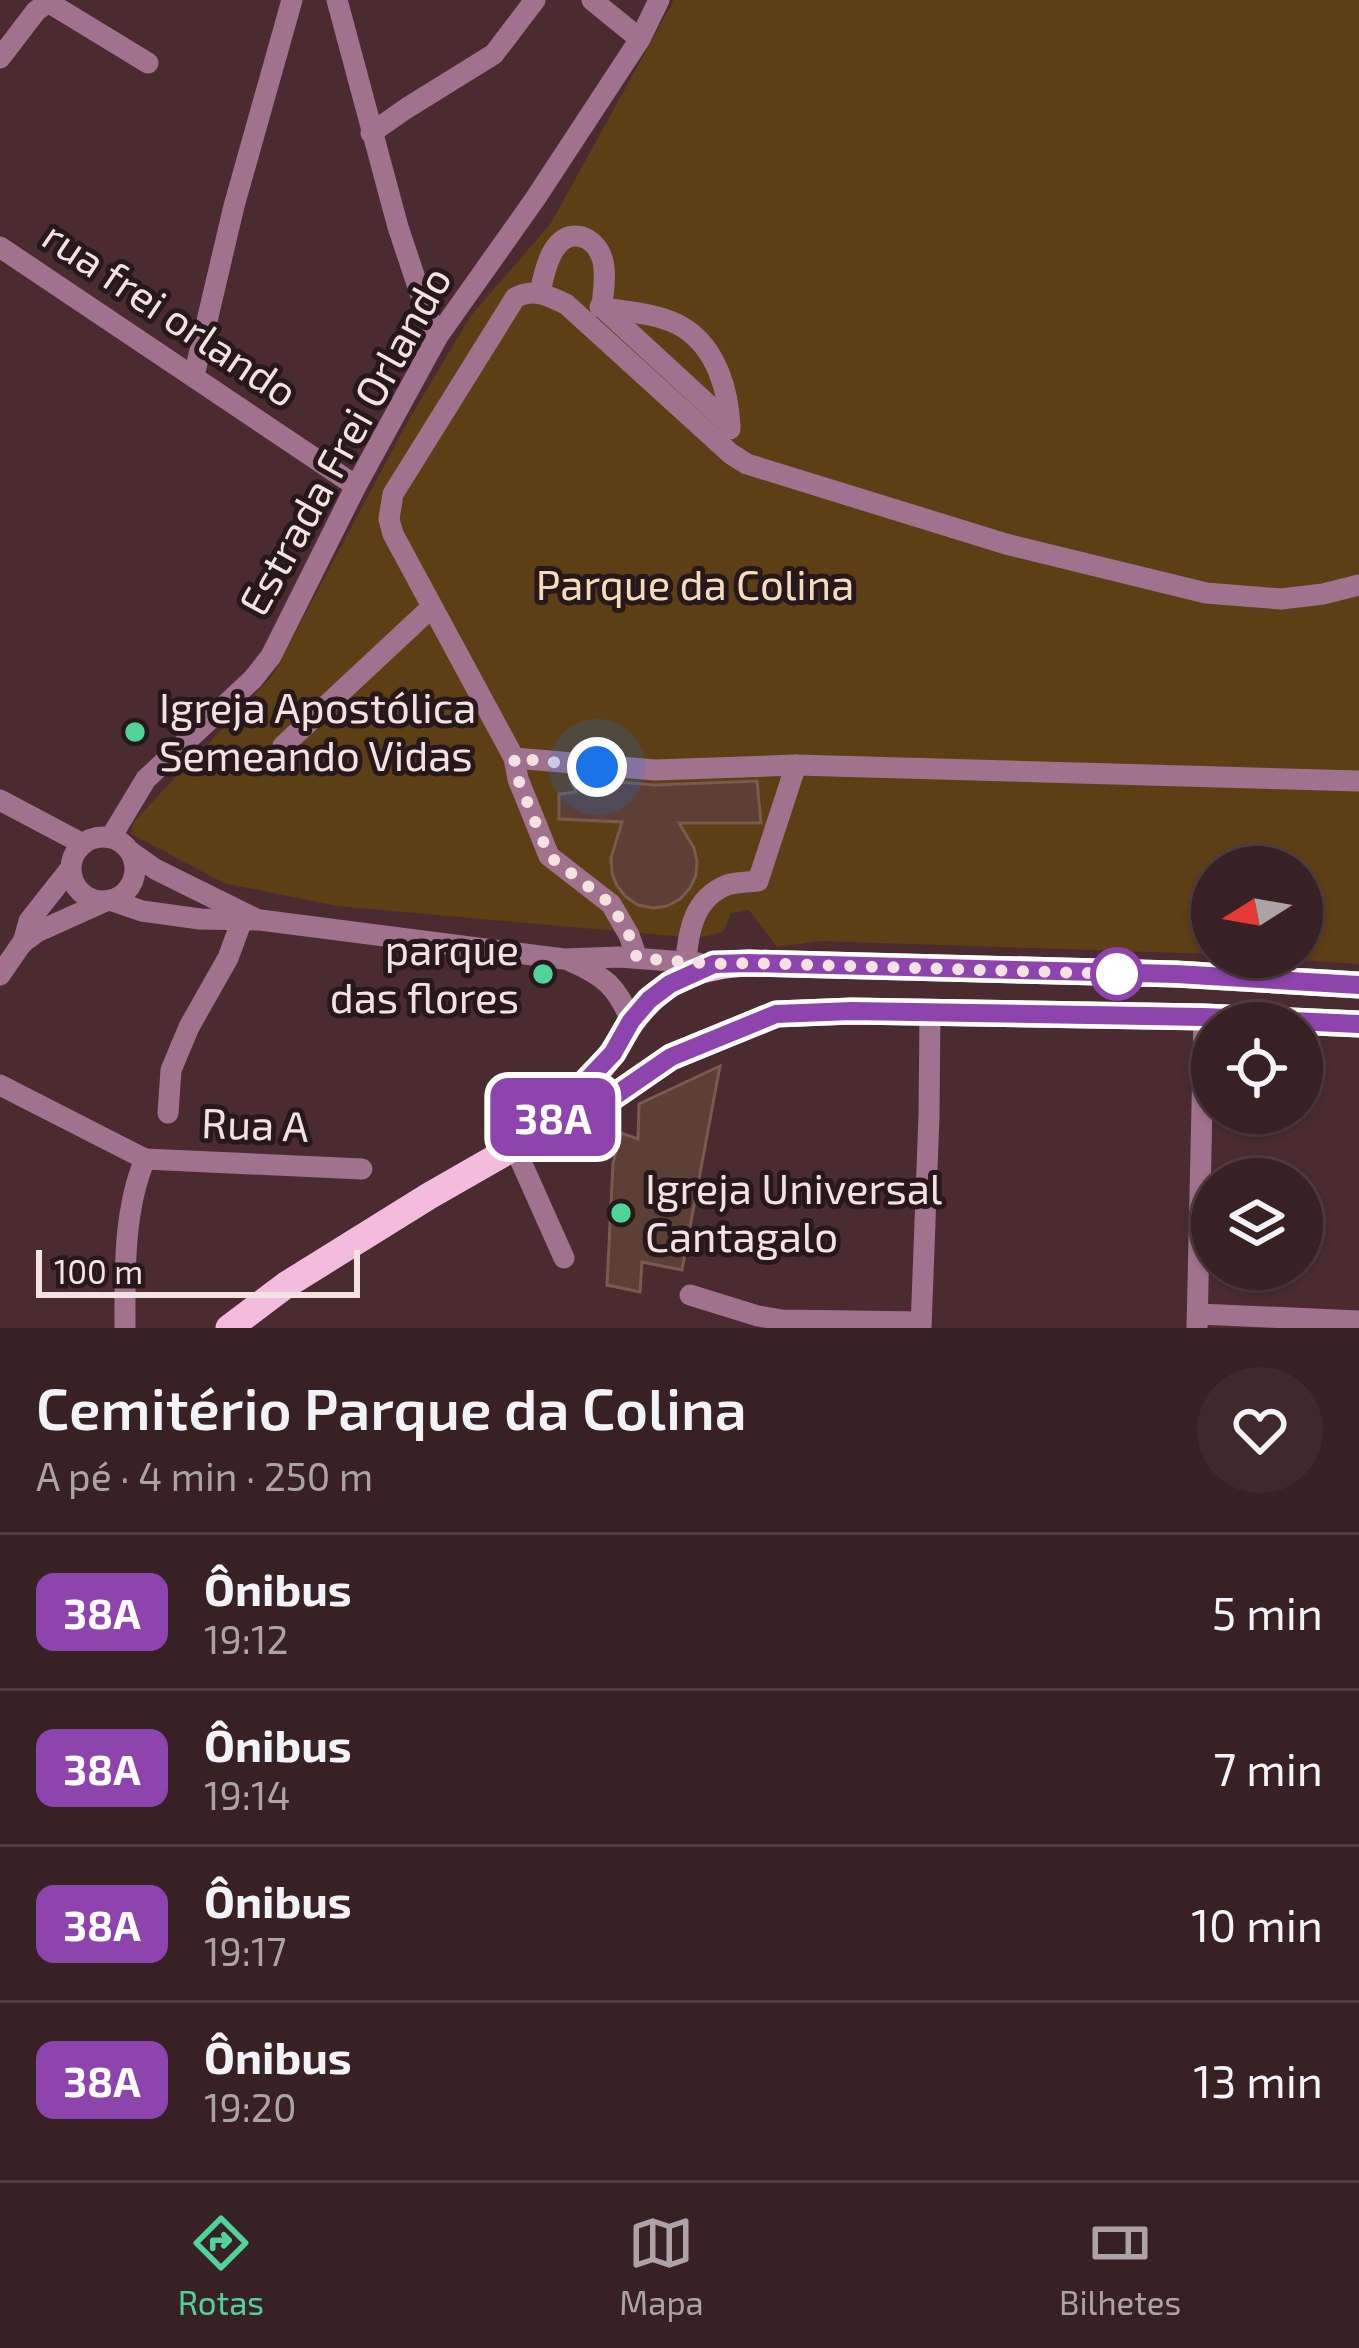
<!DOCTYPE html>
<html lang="pt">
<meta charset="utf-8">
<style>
:root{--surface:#382124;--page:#3f292c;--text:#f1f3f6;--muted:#aba3a6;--line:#523e41;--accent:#50d398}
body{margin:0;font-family:"Exo 2",sans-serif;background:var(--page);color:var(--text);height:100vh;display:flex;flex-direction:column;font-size:45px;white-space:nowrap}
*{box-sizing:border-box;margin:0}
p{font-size:39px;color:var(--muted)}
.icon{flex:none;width:66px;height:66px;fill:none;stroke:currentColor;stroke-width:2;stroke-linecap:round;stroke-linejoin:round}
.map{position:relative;height:1328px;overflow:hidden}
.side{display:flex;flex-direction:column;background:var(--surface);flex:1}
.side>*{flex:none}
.badge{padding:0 24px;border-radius:18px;font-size:42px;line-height:78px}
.needle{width:78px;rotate:259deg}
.buttons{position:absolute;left:1191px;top:846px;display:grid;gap:24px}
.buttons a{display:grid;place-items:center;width:132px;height:132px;border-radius:50%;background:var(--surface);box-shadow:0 3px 9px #0004,0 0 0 3px var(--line);font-size:60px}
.scale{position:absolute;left:36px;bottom:30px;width:324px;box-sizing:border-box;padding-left:12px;border:6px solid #f4e1e2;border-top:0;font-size:33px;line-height:42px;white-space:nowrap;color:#f4e1e2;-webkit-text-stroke:9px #27191b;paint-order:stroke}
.you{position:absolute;width:60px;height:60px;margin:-30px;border:9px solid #fff;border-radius:50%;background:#1a73e8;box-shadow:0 0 0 18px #1a73e833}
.map>.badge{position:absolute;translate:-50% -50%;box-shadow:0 0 0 6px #fff}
.round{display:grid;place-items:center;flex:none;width:126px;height:126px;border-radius:63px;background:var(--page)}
.head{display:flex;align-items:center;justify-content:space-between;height:204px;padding:0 36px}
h1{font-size:57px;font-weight:600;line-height:90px}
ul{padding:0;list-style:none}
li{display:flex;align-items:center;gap:36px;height:156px;padding:0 36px;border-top:3px solid var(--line)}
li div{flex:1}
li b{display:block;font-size:45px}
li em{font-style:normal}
li .badge{min-width:132px;font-weight:700;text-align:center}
.dock{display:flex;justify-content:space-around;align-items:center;height:168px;border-top:3px solid var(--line);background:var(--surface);font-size:33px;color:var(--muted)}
.dock a{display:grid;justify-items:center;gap:6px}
.dock .active{color:var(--accent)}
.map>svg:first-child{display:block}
.green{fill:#5d3f15}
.building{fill:#5d4035;stroke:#785a4f;stroke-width:3}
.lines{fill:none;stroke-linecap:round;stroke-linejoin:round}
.minor{stroke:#a0728e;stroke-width:21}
.major{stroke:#f4bbdd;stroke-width:27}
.line-casing{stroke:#fff;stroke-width:27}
.line{stroke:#8e44ad;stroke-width:18}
.walk{stroke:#f4e1e2;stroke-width:12;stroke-dasharray:0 21.6}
.poi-dot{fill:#50d398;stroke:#27191b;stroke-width:4.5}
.stop-dot{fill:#fff;stroke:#8e44ad;stroke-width:6}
.labels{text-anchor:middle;stroke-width:10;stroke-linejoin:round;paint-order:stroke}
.street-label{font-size:42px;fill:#f4e1e2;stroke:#27191b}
.park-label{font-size:42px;fill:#f6dcbd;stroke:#27191b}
.poi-label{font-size:42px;fill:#f4e1e2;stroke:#27191b;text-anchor:start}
</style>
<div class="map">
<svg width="1359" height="1328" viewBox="0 0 1359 1328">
<rect width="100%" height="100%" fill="#4a2c30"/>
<path class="green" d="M674,0h685v964l-102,-7h45v-90h-90v87l-392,-13 -43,6 -28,-37 -18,3 -8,19 -27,6 -359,-32 -113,-23 -93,-49 2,-11 46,-50 11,1 10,-12 -2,-7 74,-79 135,-253 63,-106 81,-94z"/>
<g class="building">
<path d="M570,778l85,7 102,-4 4,42h-82l15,25 3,13 -1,14 -6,13 -10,11 -13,7 -14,2 -15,-3 -12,-8 -9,-11 -5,-13 -1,-15 11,-36 -63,-3v-25l17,-2z"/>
<path d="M720,1066l-38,204 -40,-8 -2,30 -33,-7 6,-122 8,-30 17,6 1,-35z"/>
</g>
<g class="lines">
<g class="minor">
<path d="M337,0l61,227 30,90 10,19"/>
<path d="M592,0l48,39"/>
<path d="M48,2l100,61"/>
<path d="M0,58l36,-47 15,-11"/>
<path d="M371,133l36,-25 87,-54 41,-54"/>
<path d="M0,247l356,239"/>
<path d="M540,293c4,-20 12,-64 42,-56 10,3 17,12 20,21 5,15 1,34 0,49l128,118"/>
<path d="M600,307c26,5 61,6 84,21 33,21 45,64 46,101"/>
<path d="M194,376l40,-170 58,-206"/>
<path d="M283,746l149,-139"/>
<path d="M514,758l141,12 141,-5"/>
<path d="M0,800l83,44"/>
<path d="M111,837l35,-58 107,-100 18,-23 85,-170 82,-150 97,-137 105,-160 19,-39"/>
<circle cx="103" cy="869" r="32"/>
<path d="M131,852l24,17 99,49"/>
<path d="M110,900l32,11 58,8 60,1 304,39 55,-2 79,6"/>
<path d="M23,943l6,-22 41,-52"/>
<path d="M637,958l-8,-23 -18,-31 -62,-48 -31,-77 -4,-21 -121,-224 -4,-15 4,-25 122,-196c18,-11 33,-2 51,6l165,150 16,10 259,80 200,49 75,6 42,-5 36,-9"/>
<path d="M570,961c34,15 47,25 61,60"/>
<path d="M686,962c2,-31 8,-64 41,-77 9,-3 22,-3 31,-4l38,-116 563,16"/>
<path d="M0,975l22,-32 15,-11 69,-31"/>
<path d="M0,1085l145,74"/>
<path d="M168,1113l3,-43 18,-43 39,-69 14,-38"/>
<path d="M514,1146l50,112"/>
<path d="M690,1295l68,21 24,4 139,2"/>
<path d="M1198,1314l161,7"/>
<path d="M125,1328c0,-56 -2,-116 20,-169l217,10"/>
<path d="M921,1328l8,-212 1,-103"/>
<path d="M1197,1328l7,-311"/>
</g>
<g class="major">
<path d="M546,1125c21,-22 45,-44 64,-69 9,-12 15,-27 25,-39 31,-40 66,-52 114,-54l427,11 183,11"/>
<path d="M229,1328l57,-43 143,-89 110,-63 58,-25 74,-51 106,-43 75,-3 352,6 155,7"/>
</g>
</g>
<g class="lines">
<defs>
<path id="line" d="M1359,985l-183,-11 -427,-11 -35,1 -44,20 -21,16 -18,21 -18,32 -75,79 59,-24 74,-51 105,-43 76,-3 352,6 155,7"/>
</defs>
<use href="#line" class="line-casing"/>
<use href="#line" class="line"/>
<path class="walk" d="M597,767l-83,-9 4,21 31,77 62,48 18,31 8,23 77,6 35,-1 368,11"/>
</g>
<g class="poi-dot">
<circle cx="135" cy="732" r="12"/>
<circle cx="543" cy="974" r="12"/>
<circle cx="621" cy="1213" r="12"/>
</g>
<circle class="stop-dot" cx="1117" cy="974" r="24"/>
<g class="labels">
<g class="street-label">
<text transform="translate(170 314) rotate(34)" y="15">rua frei orlando</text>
<text transform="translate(345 441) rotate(-61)" y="15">Estrada Frei Orlando</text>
<text transform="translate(255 1125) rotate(2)" y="15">Rua A</text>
</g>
<g class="park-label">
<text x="695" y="600">Parque da Colina</text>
</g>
<g class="poi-label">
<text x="159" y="723">Igreja Apostólica<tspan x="159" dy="48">Semeando Vidas</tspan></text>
<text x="519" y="965" text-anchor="end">parque<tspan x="519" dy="48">das flores</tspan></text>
<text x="645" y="1204">Igreja Universal<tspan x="645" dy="48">Cantagalo</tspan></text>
</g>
</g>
</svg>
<div class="buttons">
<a><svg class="needle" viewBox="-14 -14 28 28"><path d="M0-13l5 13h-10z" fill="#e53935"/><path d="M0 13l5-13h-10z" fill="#aba3a6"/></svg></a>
<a><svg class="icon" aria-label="locate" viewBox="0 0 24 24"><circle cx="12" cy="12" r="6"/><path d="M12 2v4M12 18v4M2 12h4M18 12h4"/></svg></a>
<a><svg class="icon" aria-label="layers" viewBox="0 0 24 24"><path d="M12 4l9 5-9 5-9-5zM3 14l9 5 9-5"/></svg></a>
</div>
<div class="scale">100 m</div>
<div class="you" style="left:597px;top:767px"></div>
<b class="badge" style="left:553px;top:1117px;background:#8e44ad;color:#fff">38A</b>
</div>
<section class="side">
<div class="head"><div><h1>Cemitério Parque da Colina</h1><p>A pé · 4 min · 250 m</p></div><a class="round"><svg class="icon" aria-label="heart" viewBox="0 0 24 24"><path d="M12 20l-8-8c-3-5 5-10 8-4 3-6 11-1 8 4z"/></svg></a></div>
<ul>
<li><span class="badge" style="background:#8e44ad;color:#fff">38A</span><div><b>Ônibus</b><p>19:12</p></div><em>5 min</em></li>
<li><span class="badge" style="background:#8e44ad;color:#fff">38A</span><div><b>Ônibus</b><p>19:14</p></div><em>7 min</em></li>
<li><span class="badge" style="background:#8e44ad;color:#fff">38A</span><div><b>Ônibus</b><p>19:17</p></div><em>10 min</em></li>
<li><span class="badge" style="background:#8e44ad;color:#fff">38A</span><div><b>Ônibus</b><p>19:20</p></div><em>13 min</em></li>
</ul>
</section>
<nav class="dock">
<a class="active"><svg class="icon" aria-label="directions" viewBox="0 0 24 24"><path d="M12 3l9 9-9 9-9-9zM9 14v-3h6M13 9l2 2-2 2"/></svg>Rotas</a>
<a><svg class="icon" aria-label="map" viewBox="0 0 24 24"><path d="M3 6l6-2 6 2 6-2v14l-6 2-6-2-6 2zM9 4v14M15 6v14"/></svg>Mapa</a>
<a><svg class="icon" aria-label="tickets" viewBox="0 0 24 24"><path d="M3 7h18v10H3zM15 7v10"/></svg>Bilhetes</a>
</nav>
